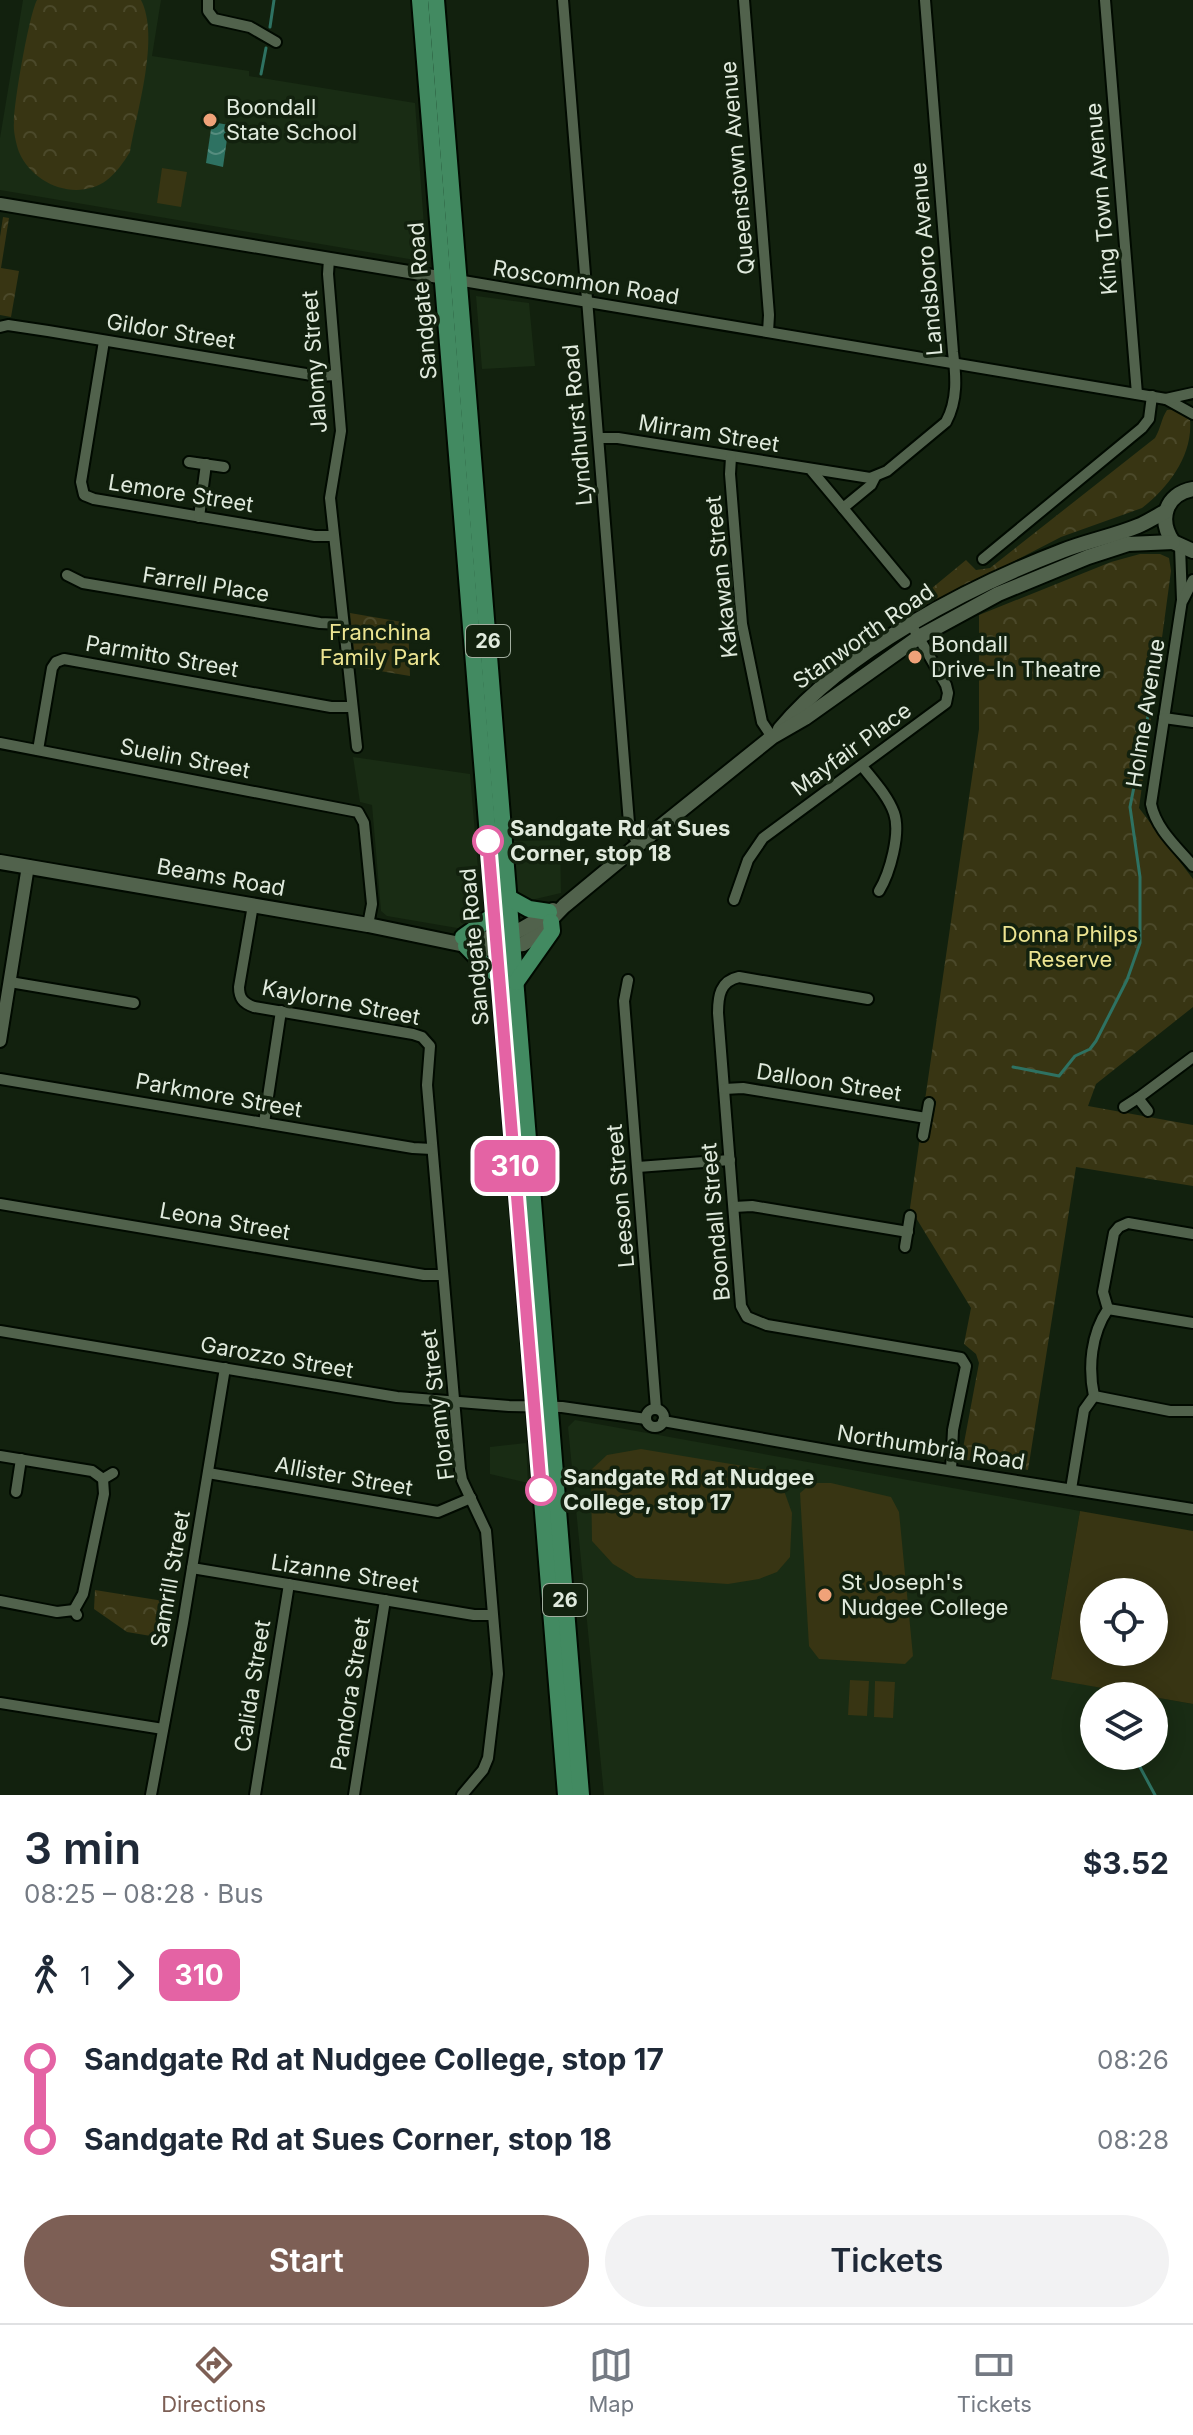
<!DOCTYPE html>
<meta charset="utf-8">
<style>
:root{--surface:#fff;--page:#f2f2f3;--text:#1f2937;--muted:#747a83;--line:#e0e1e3;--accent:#7d5f55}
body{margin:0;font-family:Inter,sans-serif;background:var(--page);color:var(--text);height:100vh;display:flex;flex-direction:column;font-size:30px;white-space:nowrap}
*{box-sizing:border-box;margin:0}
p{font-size:26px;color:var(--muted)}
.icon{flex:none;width:44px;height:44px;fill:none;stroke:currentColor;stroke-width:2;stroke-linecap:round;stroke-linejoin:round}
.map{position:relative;height:1795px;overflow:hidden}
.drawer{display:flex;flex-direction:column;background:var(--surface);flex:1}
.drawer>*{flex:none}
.badge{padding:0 16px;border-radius:12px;font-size:28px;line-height:52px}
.controls{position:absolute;left:1080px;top:1578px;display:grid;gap:16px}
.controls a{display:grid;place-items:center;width:88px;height:88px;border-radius:50%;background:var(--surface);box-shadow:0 4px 20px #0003;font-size:40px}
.map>.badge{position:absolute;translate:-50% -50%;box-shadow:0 0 0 4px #fff}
.legs{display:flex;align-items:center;gap:12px;height:88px;padding:0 24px;font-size:26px}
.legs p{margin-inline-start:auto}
.summary{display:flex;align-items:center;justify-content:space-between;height:136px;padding:0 24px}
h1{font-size:44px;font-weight:600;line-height:60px}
.button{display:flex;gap:16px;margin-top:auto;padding:16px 24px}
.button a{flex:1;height:92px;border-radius:48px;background:var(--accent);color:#fff;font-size:32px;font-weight:600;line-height:92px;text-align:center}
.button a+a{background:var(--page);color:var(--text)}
ul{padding:0 24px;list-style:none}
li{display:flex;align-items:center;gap:28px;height:80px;font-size:30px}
li i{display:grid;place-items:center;width:12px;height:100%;margin:0 10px;background:currentColor}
li i::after{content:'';width:20px;height:20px;margin:-10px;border:6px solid;border-radius:50%;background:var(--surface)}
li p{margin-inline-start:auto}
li:first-child i{background:linear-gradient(#0000 50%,currentColor 0)}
li:last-child i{background:linear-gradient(currentColor 50%,#0000 0)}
.tabs{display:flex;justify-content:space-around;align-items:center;height:112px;border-top:2px solid var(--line);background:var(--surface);font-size:22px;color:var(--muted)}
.tabs a{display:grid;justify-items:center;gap:4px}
.tabs .selected{color:var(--accent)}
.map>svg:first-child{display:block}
.built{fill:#192c14}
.park{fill:url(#park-crowns)}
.garden{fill:#383513;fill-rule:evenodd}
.water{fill:url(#water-waves)}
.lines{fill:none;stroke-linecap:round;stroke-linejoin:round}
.stream{stroke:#2e7262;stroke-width:3}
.minor-casing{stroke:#010a00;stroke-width:14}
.tertiary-casing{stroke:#010a00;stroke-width:16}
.secondary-casing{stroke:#010a00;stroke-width:18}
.trunk-casing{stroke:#010a00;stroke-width:20}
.minor{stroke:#51624c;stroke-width:10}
.tertiary{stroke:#51624c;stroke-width:12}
.secondary{stroke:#51624c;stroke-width:14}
.trunk{stroke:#428a61;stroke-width:16}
.line-1-casing{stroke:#fff;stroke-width:18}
.line-1{stroke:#e463a4;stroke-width:12}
.poi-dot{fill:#f0a279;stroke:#12210e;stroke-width:3}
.stop-1-dot{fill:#fff;stroke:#e463a4;stroke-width:4}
.labels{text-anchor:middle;stroke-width:7;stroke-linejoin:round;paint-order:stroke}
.shield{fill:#12210e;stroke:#a2ae9f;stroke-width:2}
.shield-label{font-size:20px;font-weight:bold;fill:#e0eadd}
.poi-label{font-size:22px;fill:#e0eadd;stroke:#12210e;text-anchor:start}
.street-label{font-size:22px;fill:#e0eadd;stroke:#12210e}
.park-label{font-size:22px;fill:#ece491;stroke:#12210e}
.stop-label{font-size:22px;font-weight:bold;fill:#e0eadd;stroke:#12210e;text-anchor:start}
</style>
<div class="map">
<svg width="1193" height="1795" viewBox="0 0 1193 1795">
<defs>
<pattern id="park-crowns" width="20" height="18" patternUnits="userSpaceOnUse" patternTransform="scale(2)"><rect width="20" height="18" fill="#383513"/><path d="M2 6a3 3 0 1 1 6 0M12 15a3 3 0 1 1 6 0" fill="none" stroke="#4b492a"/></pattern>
<pattern id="water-waves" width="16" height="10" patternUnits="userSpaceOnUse" patternTransform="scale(2)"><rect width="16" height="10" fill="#2e7262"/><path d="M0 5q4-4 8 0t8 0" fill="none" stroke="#568d7f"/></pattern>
</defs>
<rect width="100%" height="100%" fill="#12210e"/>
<g class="built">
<path d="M23,0h138l-9,56 97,15v5l166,27 11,150 -4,5 -7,2 -415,-70v-52z"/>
<path d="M476,296l53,7 6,63 -53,3z"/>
<path d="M353,757l117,17 11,131 -4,13 -14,11 -76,-13 -6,-5 -9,-106 -12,-3z"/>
<path d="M560,840l1,53 -34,8 -11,-10 -3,-50z"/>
<path d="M575,1420l505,91 -29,167 96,18h-53v60h60v-59l39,7v91h-589l-36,-368z"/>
<path d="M526,1443l2,40 -38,-9v-27z"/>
</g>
<g class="park">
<path d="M37,0h104c19,37 -4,110 -11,152 -7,11 -13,20 -23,28 -30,22 -74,5 -88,-28 -3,-8 -6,-22 -5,-30 0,-20 15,-107 23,-122z"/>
<path d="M3,217l6,1 -8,50 18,3 -8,46 -11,-2v-78z"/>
<path d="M1176,409l14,11c3,35 -21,67 -48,88l-81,29 -153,79 -5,-4 63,-52 10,10 14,-2 165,-130c6,-10 6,-19 12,-28z"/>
<path d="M1140,554h20l9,4 2,13 -32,237 54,71v128l-97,77 -8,22 105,19v61l-117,-19 -48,303 -67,-11 18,-96 -3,-9 -12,-10 7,-36 -61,-100 10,-71 9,1 7,-37 -11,-1 54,-371v-114l132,-53z"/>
<path d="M350,613l58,10 2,53 -54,-9z"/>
<path d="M95,1590l81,13 -7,36 -42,-7 -33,-23z"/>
</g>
<g class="garden">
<path d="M162,168l25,4 -6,35 -24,-4z"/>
<path d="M641,1449l126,21 15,15 10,28 -2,44 -13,15 -18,7 -31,5 -92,-6 -23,-14 -21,-23 -1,-71 16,-15z"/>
<path d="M812,1483h19l60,14 8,15 14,144 -8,8 -86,-5 -10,-13 -9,-153z"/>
<path d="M1080,1511l113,20v173l-142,-25zM1094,1592h60v60h-60z"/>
<path d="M850,1680l19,1 -2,35 -19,-1z"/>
<path d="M875,1681l20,1 -2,36 -19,-1z"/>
</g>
<path class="water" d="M212,122l17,3 -6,42 -17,-4z"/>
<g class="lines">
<g class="stream">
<path d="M270,27l4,-27"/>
<path d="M261,74l5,-26"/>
<path d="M1013,1067l46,9 16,-20 15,-7 6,-8 31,-61 13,-37v-66l-10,-70 29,-147"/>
<path d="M1134,1756l21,39"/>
</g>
<defs>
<g id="minor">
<path d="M208,0v11l6,8 36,8 26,15"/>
<path d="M563,0l66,823 3,11 7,10"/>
<path d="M744,0l25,315 -1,17"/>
<path d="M1105,0l32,394"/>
<path d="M329,259l-1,15 13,157 -11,67 27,249"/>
<path d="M457,280l709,119 27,15"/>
<path d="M0,327l8,-2 40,6 270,45 18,-1"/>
<path d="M104,341l-23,141 3,13 10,4 221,37h18"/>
<path d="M1166,399l27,-6"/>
<path d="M599,438h19l252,40 17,-7 59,-49c12,-22 10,-46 7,-70l-28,-352"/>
<path d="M731,457l-1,17 12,150 20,98 10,15"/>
<path d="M189,462l35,5"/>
<path d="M812,471l31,37 28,-23 4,-8"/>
<path d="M843,508l62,75"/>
<path d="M199,517l7,-53"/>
<path d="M1180,547l2,53 -31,204c5,25 26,43 42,62"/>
<path d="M983,559l159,-131 7,-9 3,-23"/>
<path d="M67,575l16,8 237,40 22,1"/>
<path d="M1183,600l10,-20"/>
<path d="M1164,718l29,4"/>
<path d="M0,743l358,69 6,11 8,81 -4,21"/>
<path d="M38,750l14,-82 4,-6 8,-3 267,48h21"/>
<path d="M862,766c11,14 26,30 32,47 7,20 -4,60 -15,78"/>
<path d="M734,900l14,-40 15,-22 183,-135 2,-10 -2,-8 -35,-61"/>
<path d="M253,905l-14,82c0,11 4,16 15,20l159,27 9,3 8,9 -3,39 33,384 2,11 24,51 12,143 -10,84 -5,12 -21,25"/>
<path d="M628,980l-4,21 32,408"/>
<path d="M10,982l124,21"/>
<path d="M868,999l-129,-22c-19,4 -21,19 -21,36l23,293 6,11 20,8 194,33 5,8 -13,64 -2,40"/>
<path d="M0,1079l413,69 19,1"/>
<path d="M724,1089l19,-1 183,30"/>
<path d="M1138,1098l55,-41"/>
<path d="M1124,1107l14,-9 10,13"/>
<path d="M264,1123l17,-112"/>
<path d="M923,1136l6,-33"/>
<path d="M638,1167l92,-7"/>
<path d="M0,1204l424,71h19"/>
<path d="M734,1207l18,-1 156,26"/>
<path d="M905,1247l5,-31"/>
<path d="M1108,1309l85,14"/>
<path d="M0,1331l397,66 112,9 53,1 84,12"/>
<path d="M1094,1396l76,15h23"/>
<circle cx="655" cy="1418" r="9"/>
<path d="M663,1421l203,36 327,52"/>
<path d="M0,1456l92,15 11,8"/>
<path d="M208,1473l230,39 33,-14"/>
<path d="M1071,1489l13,-79 10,-14c-6,-29 -3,-62 14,-87l-5,-17 11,-59 5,-6 9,-4 65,11"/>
<path d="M16,1492l5,-33"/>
<path d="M192,1568l282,47h18"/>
<path d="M0,1601l57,11 17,-2 3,5"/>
<path d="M74,1610l9,-16 21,-100 -1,-15 10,-6"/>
<path d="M0,1703l163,26"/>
<path d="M151,1795l32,-172 42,-255"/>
<path d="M255,1795l34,-211"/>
<path d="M354,1795l31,-195"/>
</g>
<g id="tertiary">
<path d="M0,204l451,75"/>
<path d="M0,1041l28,-175"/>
</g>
<g id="secondary">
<path d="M1193,489c-28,5 -35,31 -20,53l20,9"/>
<path d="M780,729c65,-78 188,-142 282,-178 25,-10 52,-15 76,-25 10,-4 18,-10 27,-14"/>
<path d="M0,862l368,63 116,24 39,-5 11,-7 30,-31 75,-62 133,-107 33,-19 114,-81 79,-43 90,-37 40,-13 45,-2"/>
<path d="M465,937c43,6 54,-6 88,-27"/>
</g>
<g id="trunk">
<path d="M420,0l146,1795"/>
<path d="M436,0l145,1795"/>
<path d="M509,898l20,11 20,3"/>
<path d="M463,937l31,-22"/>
<path d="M466,946l21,22 12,7"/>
<path d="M516,982l36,-51 -1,-9"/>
</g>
</defs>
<use href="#minor" class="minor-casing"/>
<use href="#tertiary" class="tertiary-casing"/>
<use href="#secondary" class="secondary-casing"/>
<use href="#trunk" class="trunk-casing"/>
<use href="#minor" class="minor"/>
<use href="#tertiary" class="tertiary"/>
<use href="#secondary" class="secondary"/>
<use href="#trunk" class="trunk"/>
</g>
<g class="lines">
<defs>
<path id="line-1" d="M488,841l53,649"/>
</defs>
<use href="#line-1" class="line-1-casing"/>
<use href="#line-1" class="line-1"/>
</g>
<g class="poi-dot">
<circle cx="210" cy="120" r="8"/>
<circle cx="915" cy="657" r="8"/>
<circle cx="825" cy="1595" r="8"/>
</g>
<g class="stop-1-dot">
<circle cx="488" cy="841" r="14"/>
<circle cx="541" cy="1490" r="14"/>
</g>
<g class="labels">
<g class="shield">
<rect x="466" y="625" width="44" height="32" rx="6"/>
<rect x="543" y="1584" width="44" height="32" rx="6"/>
</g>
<g class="shield-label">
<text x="488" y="648">26</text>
<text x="565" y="1607">26</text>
</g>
<g class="poi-label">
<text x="226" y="115">Boondall<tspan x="226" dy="25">State School</tspan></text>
<text x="931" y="652">Bondall<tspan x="931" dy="25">Drive-In Theatre</tspan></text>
<text x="841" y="1590">St Joseph's<tspan x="841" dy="25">Nudgee College</tspan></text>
</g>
<g class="street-label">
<text transform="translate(737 168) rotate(-95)" y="8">Queenstown Avenue</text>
<text transform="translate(1101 199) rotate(-95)" y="8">King Town Avenue</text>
<text transform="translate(926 259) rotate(-95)" y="8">Landsboro Avenue</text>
<text transform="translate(586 282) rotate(9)" y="8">Roscommon Road</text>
<text transform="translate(422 301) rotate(-95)" y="8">Sandgate Road</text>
<text transform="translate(171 331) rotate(9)" y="8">Gildor Street</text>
<text transform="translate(314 362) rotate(-94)" y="8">Jalomy Street</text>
<text transform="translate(577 425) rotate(-95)" y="8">Lyndhurst Road</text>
<text transform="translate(709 433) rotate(9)" y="8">Mirram Street</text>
<text transform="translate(181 493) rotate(9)" y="8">Lemore Street</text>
<text transform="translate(721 577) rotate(-96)" y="8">Kakawan Street</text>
<text transform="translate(206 584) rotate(9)" y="8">Farrell Place</text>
<text transform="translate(863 636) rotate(-35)" y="8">Stanworth Road</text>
<text transform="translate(162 656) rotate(10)" y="8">Parmitto Street</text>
<text transform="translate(1145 713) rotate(-81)" y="8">Holme Avenue</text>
<text transform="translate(851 749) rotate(-36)" y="8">Mayfair Place</text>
<text transform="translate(185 758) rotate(11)" y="8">Suelin Street</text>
<text transform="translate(221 877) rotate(10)" y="8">Beams Road</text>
<text transform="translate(474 947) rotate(-95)" y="8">Sandgate Road</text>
<text transform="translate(341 1002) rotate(11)" y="8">Kaylorne Street</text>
<text transform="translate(829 1082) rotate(9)" y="8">Dalloon Street</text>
<text transform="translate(219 1095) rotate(10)" y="8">Parkmore Street</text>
<text transform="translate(620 1196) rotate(-95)" y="8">Leeson Street</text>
<text transform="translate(225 1221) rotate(10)" y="8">Leona Street</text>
<text transform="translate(715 1222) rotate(-95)" y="8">Boondall Street</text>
<text transform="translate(277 1357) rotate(10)" y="8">Garozzo Street</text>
<text transform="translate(437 1405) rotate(-97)" y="8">Floramy Street</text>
<text transform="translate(931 1447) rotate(9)" y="8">Northumbria Road</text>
<text transform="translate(344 1476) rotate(10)" y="8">Allister Street</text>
<text transform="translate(345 1573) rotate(9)" y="8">Lizanne Street</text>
<text transform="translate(170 1579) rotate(-80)" y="8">Samrill Street</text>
<text transform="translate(252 1686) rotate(-81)" y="8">Calida Street</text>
<text transform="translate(350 1694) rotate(-81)" y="8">Pandora Street</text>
</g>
<g class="park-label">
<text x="380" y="640">Franchina<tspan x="380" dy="25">Family Park</tspan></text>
<text x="1070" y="942">Donna Philps<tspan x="1070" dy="25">Reserve</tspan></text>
</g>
<g class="stop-label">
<text x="510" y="836">Sandgate Rd at Sues<tspan x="510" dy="25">Corner, stop 18</tspan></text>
<text x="563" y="1485">Sandgate Rd at Nudgee<tspan x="563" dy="25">College, stop 17</tspan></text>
</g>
</g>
</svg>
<div class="controls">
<a><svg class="icon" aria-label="locate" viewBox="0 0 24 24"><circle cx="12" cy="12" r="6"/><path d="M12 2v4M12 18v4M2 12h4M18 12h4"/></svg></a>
<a><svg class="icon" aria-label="layers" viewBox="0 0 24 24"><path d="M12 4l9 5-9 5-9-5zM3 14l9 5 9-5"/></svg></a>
</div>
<b class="badge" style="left:515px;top:1166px;background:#e463a4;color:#fff">310</b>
</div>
<section class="drawer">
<div class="summary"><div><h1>3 min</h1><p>08:25 – 08:28 · Bus</p></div><b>$3.52</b></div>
<div class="legs"><svg class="icon" aria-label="walk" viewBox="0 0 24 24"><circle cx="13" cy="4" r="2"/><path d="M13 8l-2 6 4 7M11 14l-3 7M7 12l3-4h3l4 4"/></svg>1<svg class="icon" aria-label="forward" viewBox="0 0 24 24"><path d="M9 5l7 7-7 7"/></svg><b class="badge" style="background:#e463a4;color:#fff">310</b></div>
<ul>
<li><i style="color:#e463a4"></i><b>Sandgate Rd at Nudgee College, stop 17</b><p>08:26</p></li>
<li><i style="color:#e463a4"></i><b>Sandgate Rd at Sues Corner, stop 18</b><p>08:28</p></li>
</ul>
<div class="button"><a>Start</a><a>Tickets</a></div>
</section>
<nav class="tabs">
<a class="selected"><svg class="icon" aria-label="directions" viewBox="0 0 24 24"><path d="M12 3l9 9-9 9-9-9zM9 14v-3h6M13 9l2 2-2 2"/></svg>Directions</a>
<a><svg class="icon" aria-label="map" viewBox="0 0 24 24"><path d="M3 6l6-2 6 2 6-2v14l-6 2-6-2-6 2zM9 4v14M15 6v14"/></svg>Map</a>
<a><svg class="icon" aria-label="tickets" viewBox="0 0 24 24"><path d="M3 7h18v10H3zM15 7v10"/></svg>Tickets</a>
</nav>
